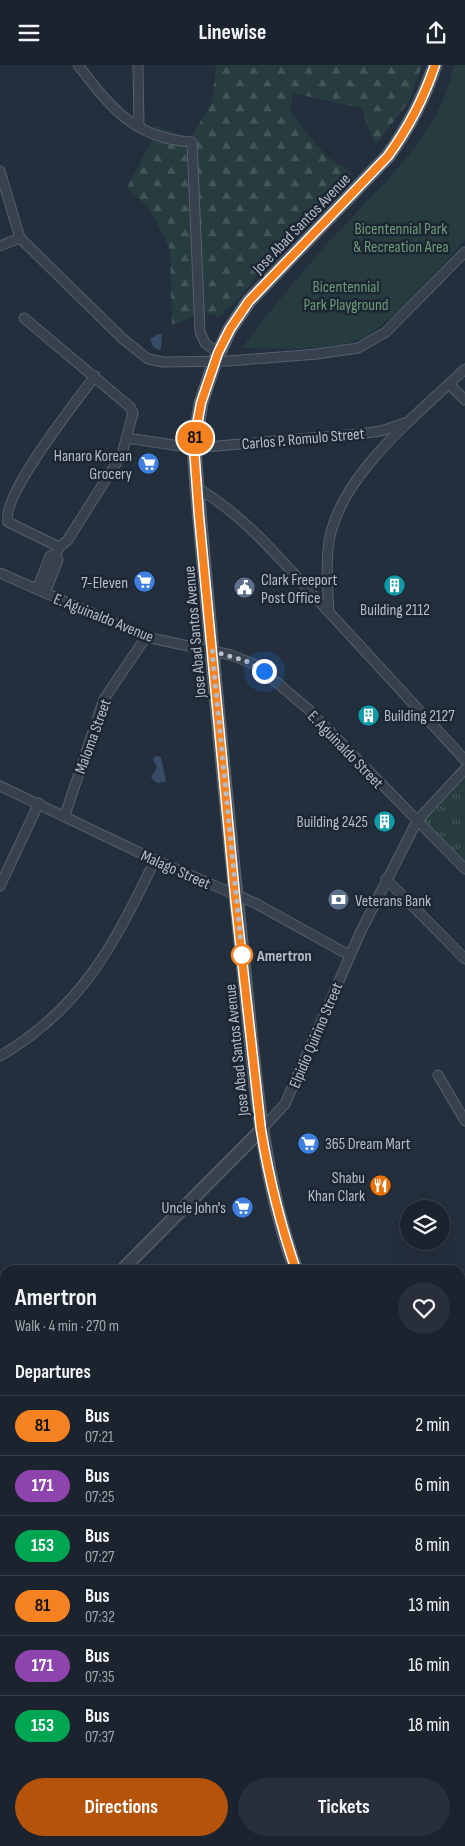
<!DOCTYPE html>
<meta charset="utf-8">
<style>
:root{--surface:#1b232e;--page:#282f3a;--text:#f1f3f6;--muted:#a0a4aa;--line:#39404a;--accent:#b45309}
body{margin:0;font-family:"Sofia Sans Condensed",sans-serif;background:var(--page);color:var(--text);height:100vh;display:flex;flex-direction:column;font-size:19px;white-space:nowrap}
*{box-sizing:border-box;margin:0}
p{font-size:16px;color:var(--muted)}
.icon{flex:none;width:28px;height:28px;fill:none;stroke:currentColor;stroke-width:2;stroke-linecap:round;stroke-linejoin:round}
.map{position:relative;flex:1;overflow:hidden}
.panel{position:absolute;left:0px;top:1200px;width:465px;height:581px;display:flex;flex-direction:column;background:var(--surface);border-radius:15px 15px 0 0;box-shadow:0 5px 20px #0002,0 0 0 1px var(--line)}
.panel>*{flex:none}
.badge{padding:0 10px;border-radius:16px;font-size:18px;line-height:32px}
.controls{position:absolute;left:400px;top:1135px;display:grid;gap:10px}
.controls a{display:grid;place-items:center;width:50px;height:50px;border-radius:50%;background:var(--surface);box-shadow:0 5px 20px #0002,0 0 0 1px var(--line);font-size:25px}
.you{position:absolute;width:25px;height:25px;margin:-12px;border:4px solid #fff;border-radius:50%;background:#1a73e8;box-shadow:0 0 0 8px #1a73e833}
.map>.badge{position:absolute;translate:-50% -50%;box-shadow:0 0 0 2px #fff}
h2{padding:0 15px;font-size:19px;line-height:45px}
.round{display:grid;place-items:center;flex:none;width:52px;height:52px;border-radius:26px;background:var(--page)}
.headline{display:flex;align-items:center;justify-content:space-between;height:85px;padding:0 15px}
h1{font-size:24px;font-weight:700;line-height:38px}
.cta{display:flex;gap:10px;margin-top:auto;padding:10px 15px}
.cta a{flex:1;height:58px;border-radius:30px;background:var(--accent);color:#fff;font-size:20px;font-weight:700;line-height:58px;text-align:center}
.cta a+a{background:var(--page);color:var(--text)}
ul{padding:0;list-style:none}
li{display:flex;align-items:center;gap:15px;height:60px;padding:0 15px;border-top:1px solid var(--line)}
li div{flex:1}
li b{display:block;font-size:19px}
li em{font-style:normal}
li .badge{min-width:55px;font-weight:700;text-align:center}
header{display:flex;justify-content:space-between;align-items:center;height:65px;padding:0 15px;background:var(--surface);font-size:22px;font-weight:700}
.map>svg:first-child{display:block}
.grass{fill:url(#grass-tufts)}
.forest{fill:url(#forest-firs)}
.green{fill:#263c3f}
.water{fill:#394c67}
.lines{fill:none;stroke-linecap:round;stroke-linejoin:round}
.minor-casing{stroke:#565f6c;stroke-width:11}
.tertiary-casing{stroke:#565f6c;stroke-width:14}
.secondary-casing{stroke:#565f6c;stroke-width:15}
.minor{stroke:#38414e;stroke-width:9}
.tertiary{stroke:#38414e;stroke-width:11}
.secondary{stroke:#465061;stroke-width:12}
.line-casing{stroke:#fff;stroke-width:11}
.line{stroke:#f58220;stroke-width:8}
.walk{stroke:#b4bcc9;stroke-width:5;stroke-dasharray:0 9}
.stop-dot{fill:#fff;stroke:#f58220;stroke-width:2.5}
.labels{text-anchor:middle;stroke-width:5;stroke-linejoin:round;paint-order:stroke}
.street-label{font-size:16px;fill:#b4bcc9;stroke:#1d2633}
.park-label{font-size:16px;fill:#6b9a76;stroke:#1d2633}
.poi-label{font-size:16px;fill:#b4bcc9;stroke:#1d2633;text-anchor:end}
.stop-label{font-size:16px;font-weight:bold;fill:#b4bcc9;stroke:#1d2633;text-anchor:start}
</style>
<header><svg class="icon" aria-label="menu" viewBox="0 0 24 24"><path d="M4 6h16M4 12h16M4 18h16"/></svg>Linewise<svg class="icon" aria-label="share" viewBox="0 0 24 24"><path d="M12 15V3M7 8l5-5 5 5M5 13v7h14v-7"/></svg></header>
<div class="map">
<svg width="465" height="1781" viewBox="0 0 465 1781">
<defs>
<pattern id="grass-tufts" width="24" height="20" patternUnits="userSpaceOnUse" patternTransform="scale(1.25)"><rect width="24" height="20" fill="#263c3f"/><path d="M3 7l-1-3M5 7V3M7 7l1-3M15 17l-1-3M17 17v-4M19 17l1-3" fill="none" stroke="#435659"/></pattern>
<pattern id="forest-firs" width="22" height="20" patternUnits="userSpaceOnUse" patternTransform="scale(1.25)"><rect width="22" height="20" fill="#263c3f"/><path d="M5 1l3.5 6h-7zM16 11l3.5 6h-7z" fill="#435659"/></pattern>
</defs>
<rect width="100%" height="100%" fill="#242f3e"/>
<path class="grass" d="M465,711v88l-44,-45z"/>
<path class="forest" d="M216,0h206l-14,38 -33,42 -14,-37 -68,-15 -3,19 37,45 26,16 -91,97 -24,30 -19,17 -14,-4 -33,12 -2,-76 -21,-41 -22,-20 25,-48 4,-14 34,13 22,-37z"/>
<path class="green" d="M454,0h11v175c-30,32 -66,80 -105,99 -26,12 -89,10 -118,9 26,-35 55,-70 84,-103 48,-54 113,-105 128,-180z"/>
<g class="water">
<path d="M158,269h4l-1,15 -2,1 -6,-3 -3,-8z"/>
<path d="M155,691l6,1 5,25 -9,1 -6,-5 6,-11 -4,-7z"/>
</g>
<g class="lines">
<defs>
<g id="minor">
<path d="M78,0c32,42 57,74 114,77l8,190 5,11 13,10"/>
<path d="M138,0l1,62"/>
<path d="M0,106l20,67 103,101 25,20 15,3 66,-1 88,-7 41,-6 28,-16 79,-80"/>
<path d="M0,181l20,-8"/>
<path d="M24,253l106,89 3,6 -11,41 -55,87 -8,6 -51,-25c-8,-25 69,-122 87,-146"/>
<path d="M449,319l16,16"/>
<path d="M127,373l67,10 164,-14 23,-3 27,-9"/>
<path d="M197,423c46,26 83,71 119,110 50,54 100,108 149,162"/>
<path d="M0,508l146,64 85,18 25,10 52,44 157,160"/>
<path d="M37,524l13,-33 6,-2"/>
<path d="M45,528l13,-33 -2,-6 3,-7"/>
<path d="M329,546c-1,-20 -3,-41 -1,-61 5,-70 89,-135 137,-181"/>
<path d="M0,721l155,74 100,43 94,52"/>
<path d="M65,750l39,-116 42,-62"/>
<path d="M386,814l79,80"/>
<path d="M0,821l39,-83"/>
<path d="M0,991c83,-48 115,-114 155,-196"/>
<path d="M438,1010l27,46"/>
<path d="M261,1065l24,-26 75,-171 57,-112 48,-52"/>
<path d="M460,1221l5,-2"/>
<path d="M460,1422l5,-4"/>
<path d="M0,1742l5,-44"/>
<path d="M452,1776l3,5"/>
<path d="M74,1781l8,-5"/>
</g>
<g id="tertiary">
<path d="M122,1205l139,-140"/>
<path d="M0,1278l5,-3"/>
</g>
<g id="secondary">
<path d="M296,1205c-36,-99 -42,-204 -53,-308 -17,-158 -32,-316 -46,-474l-3,-40 7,-45 14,-42 15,-32 19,-28 139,-145c21,-29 36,-58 47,-91"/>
<path d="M460,1535l5,9"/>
</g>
</defs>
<use href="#minor" class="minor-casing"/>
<use href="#tertiary" class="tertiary-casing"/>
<use href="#secondary" class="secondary-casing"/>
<use href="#minor" class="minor"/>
<use href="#tertiary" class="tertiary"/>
<use href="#secondary" class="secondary"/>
</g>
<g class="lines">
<defs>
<path id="line" d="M296,1205c-16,-46 -27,-92 -35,-140l-26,-234 -36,-380 -5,-68 3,-23 4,-22 17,-50 12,-24 19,-28 139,-145c21,-29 36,-58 47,-91"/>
</defs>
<use href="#line" class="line-casing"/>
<use href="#line" class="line"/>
<path class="walk" d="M242,890l-30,-304 34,10 18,10"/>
</g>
<defs>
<symbol id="supermarket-disc" viewBox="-11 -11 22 22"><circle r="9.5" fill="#3f7fe0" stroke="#1d2633"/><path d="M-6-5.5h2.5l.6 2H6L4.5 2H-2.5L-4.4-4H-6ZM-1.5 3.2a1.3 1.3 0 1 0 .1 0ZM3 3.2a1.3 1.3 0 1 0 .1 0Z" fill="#fff"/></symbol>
<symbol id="building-disc" viewBox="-11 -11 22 22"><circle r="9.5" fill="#0f9aa8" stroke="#1d2633"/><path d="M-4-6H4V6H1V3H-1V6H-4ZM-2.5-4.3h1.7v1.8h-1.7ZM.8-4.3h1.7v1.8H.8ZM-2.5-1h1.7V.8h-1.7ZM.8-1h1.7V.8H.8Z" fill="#fff"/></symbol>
<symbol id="civic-disc" viewBox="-11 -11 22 22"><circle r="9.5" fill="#5c6f8a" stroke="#1d2633"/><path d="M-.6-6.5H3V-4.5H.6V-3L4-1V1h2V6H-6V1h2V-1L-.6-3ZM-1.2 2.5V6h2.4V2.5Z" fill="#fff"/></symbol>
<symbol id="bank-disc" viewBox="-11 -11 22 22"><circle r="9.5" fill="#5c6f8a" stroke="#1d2633"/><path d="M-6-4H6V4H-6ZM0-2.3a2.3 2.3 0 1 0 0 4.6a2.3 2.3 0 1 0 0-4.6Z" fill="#fff"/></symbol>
<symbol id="restaurant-disc" viewBox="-11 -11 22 22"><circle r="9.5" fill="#e8710a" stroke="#1d2633"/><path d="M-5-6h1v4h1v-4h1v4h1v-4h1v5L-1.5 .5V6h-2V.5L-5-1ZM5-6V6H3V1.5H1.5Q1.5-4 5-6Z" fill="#fff"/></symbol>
</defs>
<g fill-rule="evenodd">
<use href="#supermarket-disc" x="136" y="386" width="25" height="25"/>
<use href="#supermarket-disc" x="132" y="504" width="25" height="25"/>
<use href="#building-disc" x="382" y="508" width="25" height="25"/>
<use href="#civic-disc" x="232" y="510" width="25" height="25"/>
<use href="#building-disc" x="356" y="638" width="25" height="25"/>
<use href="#building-disc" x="372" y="744" width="25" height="25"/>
<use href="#bank-disc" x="326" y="822" width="25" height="25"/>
<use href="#supermarket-disc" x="296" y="1066" width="25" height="25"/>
<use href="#restaurant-disc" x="368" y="1108" width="25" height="25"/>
<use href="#supermarket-disc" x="230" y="1130" width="25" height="25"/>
</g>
<circle class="stop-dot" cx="242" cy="890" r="10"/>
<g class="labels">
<g class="street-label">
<text transform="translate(301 158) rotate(-46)" y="6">Jose Abad Santos Avenue</text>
<text transform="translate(303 373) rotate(-5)" y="6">Carlos P. Romulo Street</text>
<text transform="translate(104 552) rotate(22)" y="6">E. Aguinaldo Avenue</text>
<text transform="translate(194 567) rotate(-95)" y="6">Jose Abad Santos Avenue</text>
<text transform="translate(92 671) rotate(-70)" y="6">Maloma Street</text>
<text transform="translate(346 684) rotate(46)" y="6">E. Aguinaldo Street</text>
<text transform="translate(176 804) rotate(24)" y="6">Malago Street</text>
<text transform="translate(315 970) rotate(-67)" y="6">Elpidio Quirino Street</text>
<text transform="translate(236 985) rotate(-96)" y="6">Jose Abad Santos Avenue</text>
</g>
<g class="park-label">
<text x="401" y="169">Bicentennial Park<tspan x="401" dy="18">&amp; Recreation Area</tspan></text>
<text x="346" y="227">Bicentennial<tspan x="346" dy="18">Park Playground</tspan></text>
</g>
<g class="poi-label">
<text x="132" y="396">Hanaro Korean<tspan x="132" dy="18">Grocery</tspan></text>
<text x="261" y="520" text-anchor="start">Clark Freeport<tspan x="261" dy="18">Post Office</tspan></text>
<text x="128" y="523">7-Eleven</text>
<text x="395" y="550" text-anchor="middle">Building 2112</text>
<text x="384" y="656" text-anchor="start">Building 2127</text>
<text x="368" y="762">Building 2425</text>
<text x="355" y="841" text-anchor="start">Veterans Bank</text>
<text x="325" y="1084" text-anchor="start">365 Dream Mart</text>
<text x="365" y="1118">Shabu<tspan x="365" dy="18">Khan Clark</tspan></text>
<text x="226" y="1148">Uncle John's</text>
</g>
<g class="stop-label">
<text x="257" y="896">Amertron</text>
</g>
</g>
</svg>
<div class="controls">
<a><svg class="icon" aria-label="layers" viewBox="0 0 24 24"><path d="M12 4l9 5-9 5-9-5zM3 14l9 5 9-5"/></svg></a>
</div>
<div class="you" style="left:264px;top:606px"></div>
<b class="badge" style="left:195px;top:373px;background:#f58220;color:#111">81</b>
<section class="panel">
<div class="headline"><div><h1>Amertron</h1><p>Walk · 4 min · 270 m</p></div><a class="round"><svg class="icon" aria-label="heart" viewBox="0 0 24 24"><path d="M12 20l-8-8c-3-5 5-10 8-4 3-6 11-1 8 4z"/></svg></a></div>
<h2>Departures</h2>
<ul>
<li><span class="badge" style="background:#f58220;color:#111">81</span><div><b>Bus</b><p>07:21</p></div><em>2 min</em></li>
<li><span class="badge" style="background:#8e44ad;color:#fff">171</span><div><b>Bus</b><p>07:25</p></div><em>6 min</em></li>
<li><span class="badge" style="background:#00a651;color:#fff">153</span><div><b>Bus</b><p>07:27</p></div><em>8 min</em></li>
<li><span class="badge" style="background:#f58220;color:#111">81</span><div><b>Bus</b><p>07:32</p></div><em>13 min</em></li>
<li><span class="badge" style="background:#8e44ad;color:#fff">171</span><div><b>Bus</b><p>07:35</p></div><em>16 min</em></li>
<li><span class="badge" style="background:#00a651;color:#fff">153</span><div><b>Bus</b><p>07:37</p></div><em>18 min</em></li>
</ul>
<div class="cta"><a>Directions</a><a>Tickets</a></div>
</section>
</div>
